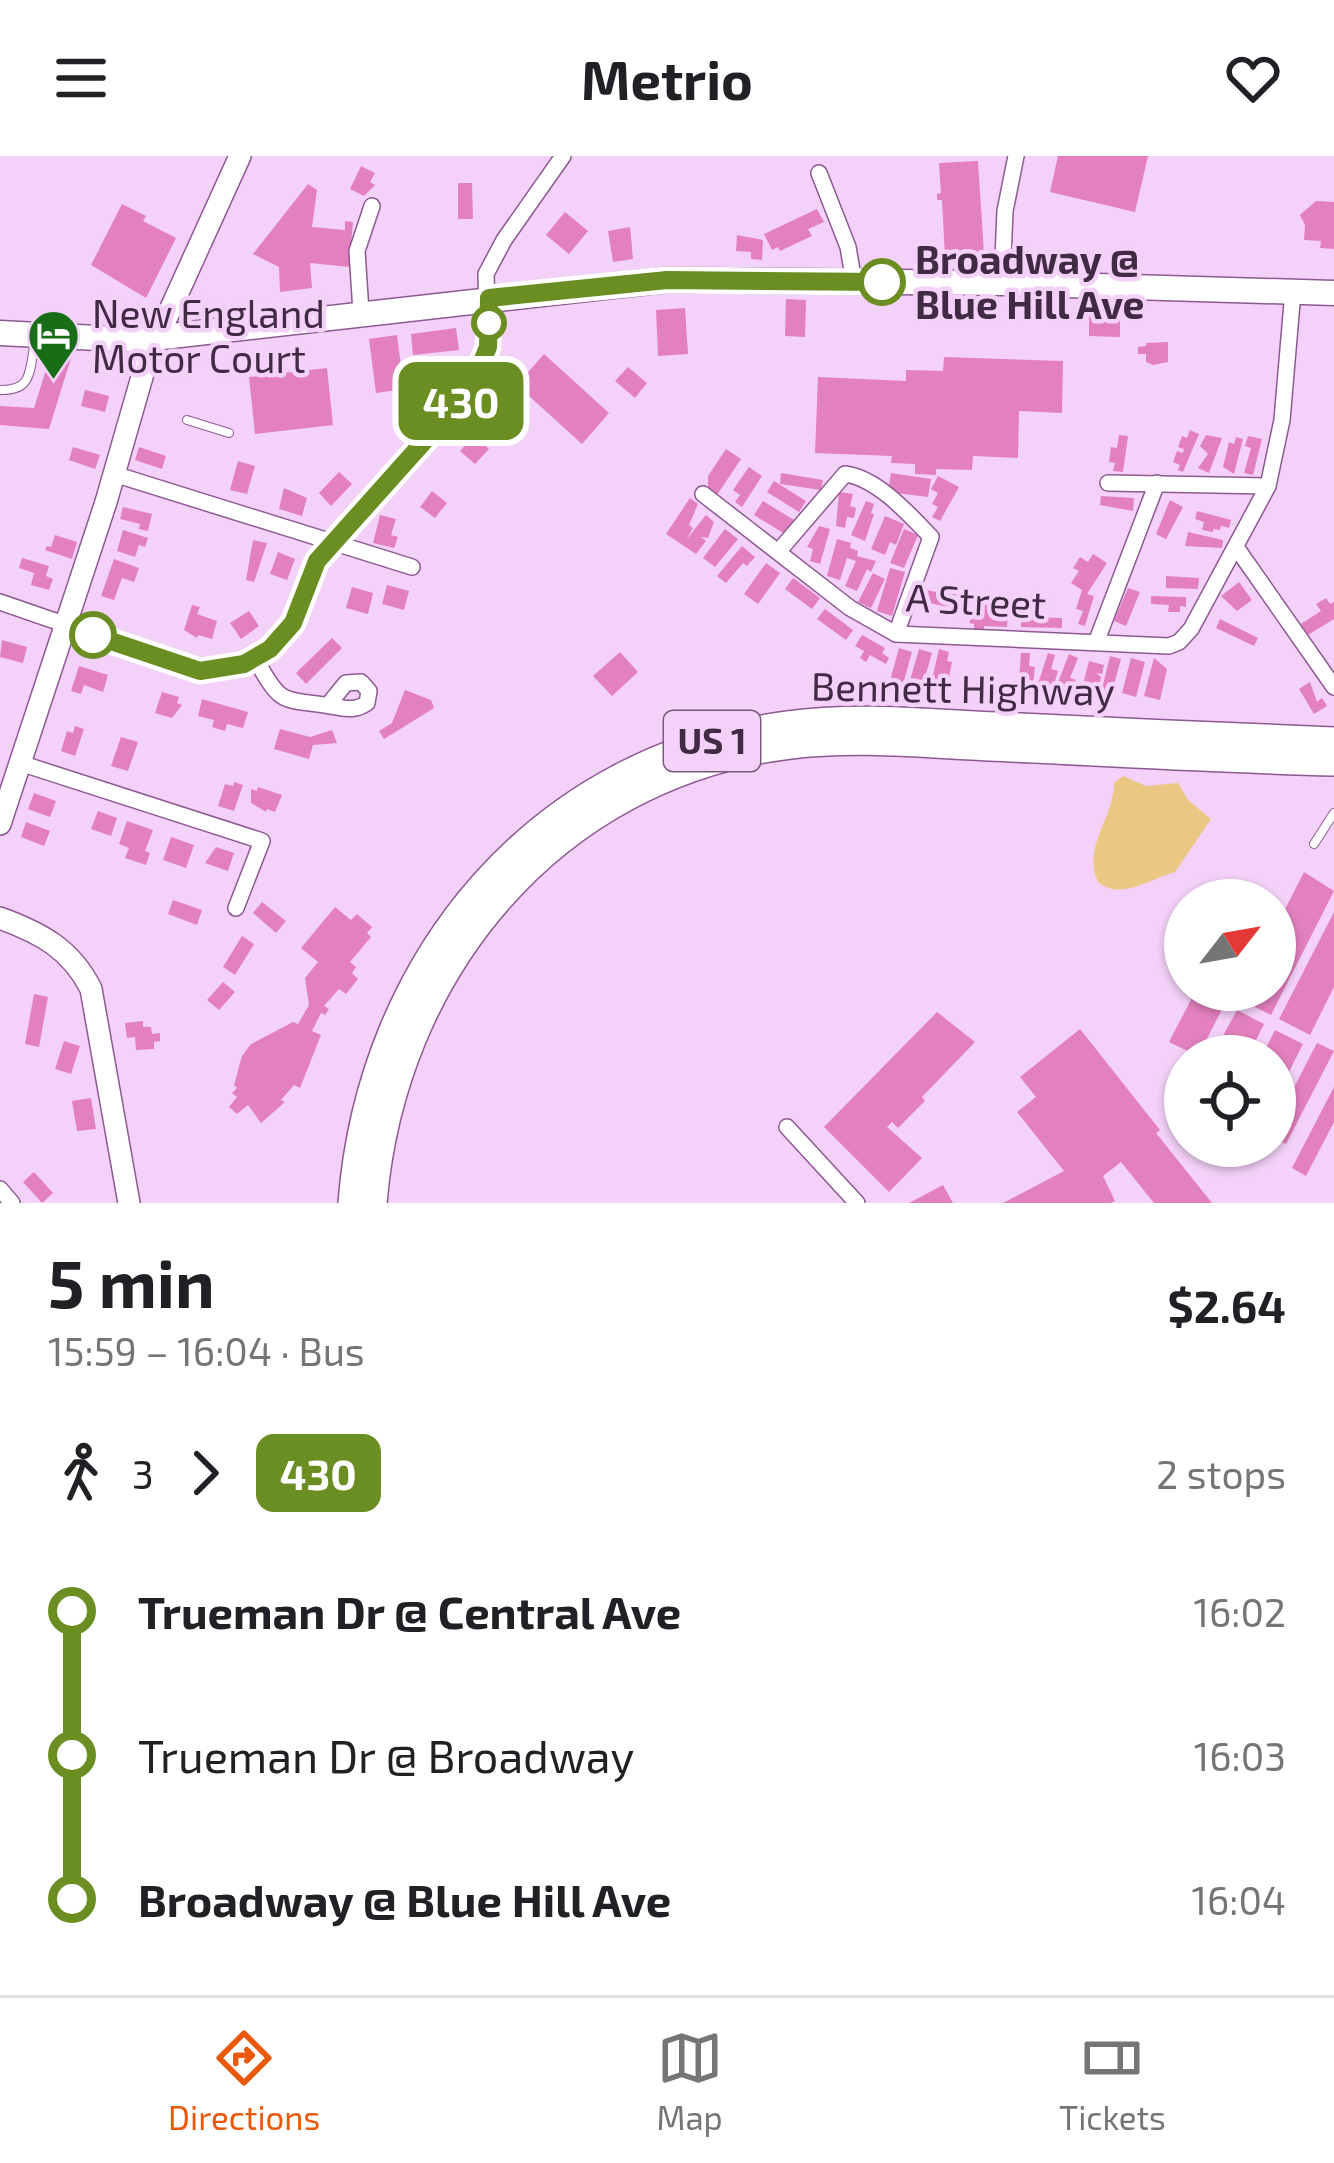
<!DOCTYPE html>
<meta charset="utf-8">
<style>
:root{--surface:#fff;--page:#f2f2f2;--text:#202124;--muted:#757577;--line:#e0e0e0;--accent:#ea580c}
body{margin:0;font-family:"Exo 2",sans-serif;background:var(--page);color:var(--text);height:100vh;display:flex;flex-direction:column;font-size:45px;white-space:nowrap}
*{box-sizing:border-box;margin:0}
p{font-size:39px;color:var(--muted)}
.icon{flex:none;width:66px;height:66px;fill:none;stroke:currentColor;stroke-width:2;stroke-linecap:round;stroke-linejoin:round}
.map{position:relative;height:1047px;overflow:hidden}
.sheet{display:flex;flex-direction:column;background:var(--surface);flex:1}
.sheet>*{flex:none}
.badge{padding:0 24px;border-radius:18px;font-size:42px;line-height:78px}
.needle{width:78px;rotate:59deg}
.controls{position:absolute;left:1164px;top:723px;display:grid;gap:24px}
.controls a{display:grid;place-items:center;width:132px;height:132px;border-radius:50%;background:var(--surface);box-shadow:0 3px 9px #0004;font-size:60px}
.map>.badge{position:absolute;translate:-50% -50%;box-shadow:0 0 0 6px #fff}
.legs{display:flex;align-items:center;gap:18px;height:132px;padding:0 48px;font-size:39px}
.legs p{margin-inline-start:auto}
.summary{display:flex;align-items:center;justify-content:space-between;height:204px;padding:0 48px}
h1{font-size:66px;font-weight:700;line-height:90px}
ul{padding:0 48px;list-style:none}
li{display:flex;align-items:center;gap:42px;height:144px;font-size:45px}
li i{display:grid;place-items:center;width:18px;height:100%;margin:0 15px;background:currentColor}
li i::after{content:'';width:30px;height:30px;margin:-15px;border:9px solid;border-radius:50%;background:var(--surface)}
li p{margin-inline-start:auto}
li:first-child i{background:linear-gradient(#0000 50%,currentColor 0)}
li:last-child i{background:linear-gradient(currentColor 50%,#0000 0)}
header{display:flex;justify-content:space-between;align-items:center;height:156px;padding:0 48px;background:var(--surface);font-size:54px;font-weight:700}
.tabs{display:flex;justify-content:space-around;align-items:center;height:168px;border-top:3px solid var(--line);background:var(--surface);font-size:33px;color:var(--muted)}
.tabs a{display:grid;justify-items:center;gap:6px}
.tabs .current{color:var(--accent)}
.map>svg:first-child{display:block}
.green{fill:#ebc784}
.building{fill:#e380bf}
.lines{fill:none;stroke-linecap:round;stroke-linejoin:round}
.lane-casing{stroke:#8d5894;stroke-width:10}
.street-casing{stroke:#8d5894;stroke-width:18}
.secondary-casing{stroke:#8d5894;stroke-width:24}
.primary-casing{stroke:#8d5894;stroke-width:27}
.highway-casing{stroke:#8d5894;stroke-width:30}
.lane{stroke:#fff;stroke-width:8}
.street{stroke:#fff;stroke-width:15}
.secondary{stroke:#fff;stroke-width:21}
.primary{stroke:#fff;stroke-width:24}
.highway{stroke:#fff;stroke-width:27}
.line-1-casing{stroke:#fff;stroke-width:27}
.line-1{stroke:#6b8e23;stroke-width:18}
.stop-1-dot{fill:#fff;stroke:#6b8e23;stroke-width:6}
.labels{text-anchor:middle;stroke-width:9;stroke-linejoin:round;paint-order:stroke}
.shield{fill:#f4d1f8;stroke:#775c7a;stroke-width:3}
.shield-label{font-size:36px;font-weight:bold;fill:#412a44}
.stop-label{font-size:39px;font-weight:bold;fill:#412a44;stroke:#f4d1f8;text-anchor:start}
.poi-label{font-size:39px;fill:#412a44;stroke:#f4d1f8;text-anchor:start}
.street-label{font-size:39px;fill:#412a44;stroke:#f4d1f8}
</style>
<header><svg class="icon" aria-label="menu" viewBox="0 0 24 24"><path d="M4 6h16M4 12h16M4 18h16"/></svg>Metrio<svg class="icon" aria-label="heart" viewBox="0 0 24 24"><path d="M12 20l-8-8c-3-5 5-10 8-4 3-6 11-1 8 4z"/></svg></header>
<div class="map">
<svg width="1334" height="1047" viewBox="0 0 1334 1047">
<rect width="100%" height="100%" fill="#f4d1f8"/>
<path class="green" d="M1123,620l23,10 32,-3 10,17 23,19 -36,53c-26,7 -54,29 -77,10 -16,-36 16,-63 16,-99z"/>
<g class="building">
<path d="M1058,0h90l-13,56 -85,-20z"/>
<path d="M978,5l6,93 -39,3 -3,-57h-5v-6l4,-1 -2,-30z"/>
<path d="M361,10l14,7 -5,9 5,3 -11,11 -14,-7z"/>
<path d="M458,27h14l1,36h-15z"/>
<path d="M308,28l9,6 -5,37 33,3v-9l8,1 -4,45 -39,-4 2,25 -32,4 -1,-25 -26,-13z"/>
<path d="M1316,45l18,1v47l-14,-1 1,-7 -17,-1 1,-15 -5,-10z"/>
<path d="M122,48l24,12 -3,5 33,17 -30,60 -55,-33z"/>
<path d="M817,53l7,13 -16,7 4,7 -32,15 -2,-4 -6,3 -8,-16z"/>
<path d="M565,56l23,19 -19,23 -23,-19z"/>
<path d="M630,71l3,32 -20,3 -5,-31z"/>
<path d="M737,79l26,5 -1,20 -11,-1v-7l-15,-1z"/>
<path d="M786,143l20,1 -1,37 -20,-1z"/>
<path d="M685,152l3,46 -30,2 -2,-46z"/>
<path d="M1089,154l31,1v26l-31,-1z"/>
<path d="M456,172l3,22 -46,5 -2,-21z"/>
<path d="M397,179l7,54 -28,4 -7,-54z"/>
<path d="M1168,186v20l-15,3 -7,-3v-8h-8v-7l8,-1v-3z"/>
<path d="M544,198l65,59 -27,31 -65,-59z"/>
<path d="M50,201l21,1 -22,71 -49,-4v-19l34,2z"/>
<path d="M944,201l119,4 -1,52 -43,-2 -1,47 -45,-2 -1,14 -36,-1v6l-21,-1v-10l-24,-1 1,-7 -77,-3 3,-76 88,4v-11l37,1z"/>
<path d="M628,211l19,16 -12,15 -20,-17z"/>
<path d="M327,212l6,57 -78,9 -6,-57z"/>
<path d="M85,234l24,6 -4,16 -24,-6z"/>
<path d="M1190,274l9,4 -16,38 -5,-2 2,-5 -7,-3 4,-11 6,2 1,-4 -6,-2 4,-11 5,2z"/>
<path d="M474,279l15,14 -14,15 -15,-13z"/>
<path d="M1119,279l9,1 -5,36 -10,-1 2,-8 -6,-1 2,-15 6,1z"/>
<path d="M1206,279l16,3 -13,35 -11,-5 10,-14 -8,-8z"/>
<path d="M1248,280l14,3 -9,36 -9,-2 7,-25 -6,-2z"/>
<path d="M1236,281l7,2 -9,35 -11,-7 6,-25 5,2z"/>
<path d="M73,291l27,8 -5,14 -26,-9z"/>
<path d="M139,291l27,9 -4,13 -27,-9z"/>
<path d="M726,293l15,10 -24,36 -9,-6v-13z"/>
<path d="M238,305l17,5 -8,28 -17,-4z"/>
<path d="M749,311l13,9 -20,31 -7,-5 5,-7 -7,-5z"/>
<path d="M339,316l13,12 -21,22 -12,-13z"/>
<path d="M781,317l42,7 -2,10 -41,-6z"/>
<path d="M891,317l40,6 -3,18 -40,-5z"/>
<path d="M938,320l21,11 -19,34 -8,-4 6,-10 -6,-3 6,-11 -7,-4z"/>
<path d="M774,325l32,20 -7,11 -32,-20z"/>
<path d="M284,332l23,10 -5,18 -23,-7z"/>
<path d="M432,335l15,12 -12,15 -15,-11z"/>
<path d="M839,336l14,2 -3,12 6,2 -2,10 -7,-1 -2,11 -9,-2z"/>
<path d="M1101,340l33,2 -1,13 -33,-6z"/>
<path d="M690,342l8,6 -9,21 4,3 -7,12 20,-25 8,7 -6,16 -7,-1 5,4 -10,13 -30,-20z"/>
<path d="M1170,344l13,7 -17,32 -10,-5z"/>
<path d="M763,345l31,19 -9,14 -31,-19z"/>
<path d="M866,345l8,3 -3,9 3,1 -9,27 -14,-6z"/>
<path d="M123,351l29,7 -4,17 -9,-2 1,-5 -20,-5z"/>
<path d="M1197,355l34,9 -2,8 -8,-2 -1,4 -7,-1v3l-11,-2 2,-8 -9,-3z"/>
<path d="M380,359l16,4 -5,16 7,2 -4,11 -21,-5z"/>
<path d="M885,360l19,8 -8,21 -6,-3 -5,13 -14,-6z"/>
<path d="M819,370l11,3 -10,35 -10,-3 3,-12 -6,-2z"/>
<path d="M725,373l13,10 -23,28 -12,-9z"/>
<path d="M904,373l14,6 -14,33 -14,-5z"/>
<path d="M123,374l25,8 -3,9 -6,-2 -4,12 -18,-6z"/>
<path d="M1188,376l35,8 -1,8 -37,-2z"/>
<path d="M55,379l22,7 -5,17 -27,-9 2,-4 4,1z"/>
<path d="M837,383l14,4 -1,5 8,3 -1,5 19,5 -5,11 -4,-3 -10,22 -12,-5 11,-25 -9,-3 -7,22 -13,-4z"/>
<path d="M253,384l14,3 -13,39 -8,-2z"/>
<path d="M742,390l13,11 -8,9 -4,-3 -17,20 -9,-7z"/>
<path d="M278,396l17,7 -8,21 -17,-6z"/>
<path d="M1093,398l14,9 -20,31 7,2 -9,30 -7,-2 5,-13 -7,-2 6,-19 -11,-7 8,-12 -6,-3 7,-11 8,5z"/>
<path d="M22,402l27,8 -3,10 7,3 -4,11 -18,-5 3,-12 -15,-5z"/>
<path d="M114,403l25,9 -5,14 -12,-4 -8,22 -13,-4z"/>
<path d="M766,407l14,10 -22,31 -14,-10z"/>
<path d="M890,412l15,4 -13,44 -15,-5z"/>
<path d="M873,417l12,6 -14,29 -13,-6z"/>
<path d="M1166,420l33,2 -1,11 -32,-1z"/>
<path d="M793,422l27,20 -8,11 -27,-20z"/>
<path d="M1239,426l13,18 -15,11 -16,-15z"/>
<path d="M387,429l22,6 -5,19 -22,-6z"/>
<path d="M352,431l21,6 -5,21 -22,-6z"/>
<path d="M942,431l20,4 -4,18 -34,-7 2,-12 15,3z"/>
<path d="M1128,432l12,4 -14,34 -12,-5z"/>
<path d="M1151,440l35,1v10l-6,-1v6h-12l1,-7 -18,-1z"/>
<path d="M1326,442l4,6 4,-2v17l-26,16 -7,-11 20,-13 -5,-7z"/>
<path d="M979,446l29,13 -1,12 -23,-1v5h-10v-7l-5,-1z"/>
<path d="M192,449l8,2 -3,7 20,7 -5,18 -14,-4 -1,3 -13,-8z"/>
<path d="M825,453l28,21 -7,10 -29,-21z"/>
<path d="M249,455l10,15 -18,13 -11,-16z"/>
<path d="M1021,461l41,1v10l-41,-1z"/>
<path d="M1220,463l38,19 -4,8 -38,-18z"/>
<path d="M862,479l23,13 -3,5 7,5 -3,6 -16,-9 -4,7 -6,-4 4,-7 -9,-5z"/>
<path d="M332,482l10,10 -36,36 -10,-11z"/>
<path d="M2,484l25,7 -4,16 -23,-6z"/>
<path d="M899,492l13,4 -10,36 -13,-4z"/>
<path d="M919,493l13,4 -8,28 -5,-1 -3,10 -8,-3z"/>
<path d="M939,493l10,3 -2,9 5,1 -6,30 -16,-4z"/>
<path d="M620,496l18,20 -26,24 -19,-20z"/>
<path d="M1021,497h9l-1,13 6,1 -3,27 -14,-2z"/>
<path d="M1048,497l7,2 -4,14 7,2 -5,17 -6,-2 -2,7 -9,-3z"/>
<path d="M1069,498l9,4 -8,20 6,2 -12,13 -9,-3z"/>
<path d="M1110,500l11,3 -11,40 -10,-2z"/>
<path d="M1131,502l14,4 -9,35 -14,-4z"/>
<path d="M1154,502l13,11 -7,31 -16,-4z"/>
<path d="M1089,505l15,4 -2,9 -6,-1 5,4 -3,13 -6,-2 -4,14 -9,-2z"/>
<path d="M79,510l29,9 -5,17 -19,-7 -3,9 -10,-3z"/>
<path d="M1310,526l7,20 5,-4 5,8 -13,8 -15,-25z"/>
<path d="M405,534l26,10 3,8 -50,31 -5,-8 13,-8z"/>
<path d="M162,536l17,5 -2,6 5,2 -10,13 -17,-5z"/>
<path d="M202,543l46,13 -5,16 -16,-4 -2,7 -13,-4 2,-7 -16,-4z"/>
<path d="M75,570l9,3 -9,27 -14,-5 6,-20 6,2z"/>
<path d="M280,573l30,8 22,-7 5,13 -24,2 -4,14 -35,-10z"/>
<path d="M121,581l17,5 -10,29 -17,-5z"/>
<path d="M234,626l9,3 -9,26 -16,-5 7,-22 8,2z"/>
<path d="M258,631l24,8 -7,17 -8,-3 -1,3 -15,-9v-14l6,2z"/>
<path d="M34,637l22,8 -6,16 -22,-8z"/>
<path d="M98,655l19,7 -6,18 -20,-7z"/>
<path d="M127,665l26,9 -8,21 5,2 -4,12 -21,-7 4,-10 -10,-4z"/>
<path d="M26,666l24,9 -6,15 -23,-9z"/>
<path d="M171,681l23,8 -8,23 -23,-8z"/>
<path d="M216,691l18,6 -6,18 -23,-8z"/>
<path d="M1304,716l30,19 -63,124 -32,-16 5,-9h31v-61z"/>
<path d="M173,744l29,10 -5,15 -29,-11z"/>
<path d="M262,746l24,19 -10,12 -23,-20z"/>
<path d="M335,751l16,13 6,-6 15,13 -5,6 4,4 -21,25 6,5 -4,6 6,6 -12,15 -7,-5 -15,17 5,3 -4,6 -4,-2 -9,18 9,4 -21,53 -6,-3 -13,15 4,2 -24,21 -13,-18 -11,9 -8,-7 8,-10 -5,-4 5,-5 -3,-3 8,-29 9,-12 42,-22 5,2 11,-19 -4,-27 13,-16 -17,-14z"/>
<path d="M1334,756v75l-24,48 -31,-16z"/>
<path d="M242,780l12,8 -19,31 -12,-8z"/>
<path d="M223,826l12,10 -16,18 -12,-10z"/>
<path d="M1196,834h36l-34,66 -29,-14z"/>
<path d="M34,838l14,3 -9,50 -14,-3z"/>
<path d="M1237,854l27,14 -16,32h-36z"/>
<path d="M937,856l38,30 -53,55 3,4 -27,27 -6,-6 -5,5 35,31 -33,34 -65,-65z"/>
<path d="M143,865v6h8l1,7 8,-1v8l-6,1v7l-18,1 -1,-13 -8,1 -2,-15z"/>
<path d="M1080,873l80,101 -4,3 56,70h-58l-33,-41 -18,14 12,25 -4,2h-108l61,-32 -47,-59 19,-15 -16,-20z"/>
<path d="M1275,874l28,14 -28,56v-44h-13z"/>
<path d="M64,885l16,5 -9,28 -16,-5z"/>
<path d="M1317,887l17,8 -48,93 -11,-5v-15z"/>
<path d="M1334,931v35l-28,54 -14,-8z"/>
<path d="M91,942l5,31 -19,2 -5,-30z"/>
<path d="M34,1016l19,21 -11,10 -19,-21z"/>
<path d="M943,1029l10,18h-44z"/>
</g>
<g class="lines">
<defs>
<g id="lane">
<path d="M0,234c34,1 29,-21 35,-48"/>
<path d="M187,264l42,13"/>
<path d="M1314,688l20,-31"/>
</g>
<g id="street">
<path d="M819,17l29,74 6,35"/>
<path d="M1002,127l3,-72 11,-55"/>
<path d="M361,156l-4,-61 15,-45"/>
<path d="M114,318l298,93"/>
<path d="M1108,327l160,3"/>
<path d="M703,338l147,114 46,26 273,12 10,-4 12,-13 77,-143 14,-66 11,-129"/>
<path d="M1236,391l98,140"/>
<path d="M778,396l67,-78c32,4 64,40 86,63l-35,97"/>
<path d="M0,446l200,69 44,-7 26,-15 23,-26 24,-62 154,-172 17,-42 -2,-73 18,-34 59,-84"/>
<path d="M1097,484l60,-157"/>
<path d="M255,502c27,49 26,40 76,48 15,2 22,6 36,-3l2,-12 -8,-9 -15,1 -18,22"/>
<path d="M20,607l242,78 -26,67"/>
<path d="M787,971l70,76"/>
<path d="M0,1033l12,14"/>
</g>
<g id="secondary">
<path d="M0,668l106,-322 40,-139 94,-207"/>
<path d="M0,762c41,15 71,31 91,71l38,214"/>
</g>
<path id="primary" d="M0,177l136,7 531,-60 335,3 332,10"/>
<g id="highway">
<path d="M352,1047c19,-244 187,-446 436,-478 69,-10 140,-2 209,1 112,5 225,11 337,15"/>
<path d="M373,1047c19,-232 179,-428 417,-458 66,-8 133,-1 199,2 115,5 230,12 345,15"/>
</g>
</defs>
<use href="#lane" class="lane-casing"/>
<use href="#street" class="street-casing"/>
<use href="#secondary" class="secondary-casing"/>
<use href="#primary" class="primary-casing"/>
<use href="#highway" class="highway-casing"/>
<use href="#lane" class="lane"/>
<use href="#street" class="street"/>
<use href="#secondary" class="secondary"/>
<use href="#primary" class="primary"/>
<use href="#highway" class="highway"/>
</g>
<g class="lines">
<defs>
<path id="line-1" d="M93,479l107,36 44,-7 26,-15 23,-26 24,-62 154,-172 17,-42 1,-49 178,-18 215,2"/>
</defs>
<use href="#line-1" class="line-1-casing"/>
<use href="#line-1" class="line-1"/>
</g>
<defs>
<symbol id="hotel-pin" viewBox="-11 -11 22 30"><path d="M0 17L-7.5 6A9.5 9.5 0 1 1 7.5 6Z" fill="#186e17" stroke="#f4d1f8"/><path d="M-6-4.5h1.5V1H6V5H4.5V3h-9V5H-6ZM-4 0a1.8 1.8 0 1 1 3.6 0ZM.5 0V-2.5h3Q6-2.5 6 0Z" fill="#fff"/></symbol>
</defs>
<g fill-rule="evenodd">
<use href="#hotel-pin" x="24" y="150" width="59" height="81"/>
</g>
<g class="stop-1-dot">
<circle cx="882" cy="126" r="21"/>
<circle cx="489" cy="167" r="15"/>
<circle cx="93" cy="479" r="21"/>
</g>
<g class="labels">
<rect class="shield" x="664" y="555" width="96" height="60" rx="9"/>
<g class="shield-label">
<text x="712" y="598">US 1</text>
</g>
<g class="stop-label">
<text x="915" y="118">Broadway @<tspan x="915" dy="45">Blue Hill Ave</tspan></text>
</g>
<g class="poi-label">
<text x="92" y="172">New England<tspan x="92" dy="45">Motor Court</tspan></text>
</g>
<g class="street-label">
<text transform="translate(976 445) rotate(3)" y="14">A Street</text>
<text transform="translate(963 533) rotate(1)" y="14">Bennett Highway</text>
</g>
</g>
</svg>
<div class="controls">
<a><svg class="needle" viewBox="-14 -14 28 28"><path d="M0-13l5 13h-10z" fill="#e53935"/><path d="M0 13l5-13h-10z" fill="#757577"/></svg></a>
<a><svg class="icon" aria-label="locate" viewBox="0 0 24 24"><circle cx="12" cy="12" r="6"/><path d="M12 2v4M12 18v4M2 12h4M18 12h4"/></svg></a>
</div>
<b class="badge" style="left:461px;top:245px;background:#6b8e23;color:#fff">430</b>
</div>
<section class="sheet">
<div class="summary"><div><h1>5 min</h1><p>15:59 – 16:04 · Bus</p></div><b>$2.64</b></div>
<div class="legs"><svg class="icon" aria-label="walk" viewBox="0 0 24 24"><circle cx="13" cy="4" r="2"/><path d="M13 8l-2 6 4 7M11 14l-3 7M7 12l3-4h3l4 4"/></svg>3<svg class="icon" aria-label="forward" viewBox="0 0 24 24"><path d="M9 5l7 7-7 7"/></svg><b class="badge" style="background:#6b8e23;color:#fff">430</b><p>2 stops</p></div>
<ul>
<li><i style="color:#6b8e23"></i><b>Trueman Dr @ Central Ave</b><p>16:02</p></li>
<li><i style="color:#6b8e23"></i><span>Trueman Dr @ Broadway</span><p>16:03</p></li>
<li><i style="color:#6b8e23"></i><b>Broadway @ Blue Hill Ave</b><p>16:04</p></li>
</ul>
</section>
<nav class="tabs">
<a class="current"><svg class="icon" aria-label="directions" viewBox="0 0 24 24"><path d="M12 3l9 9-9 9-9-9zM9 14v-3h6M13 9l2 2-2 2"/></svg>Directions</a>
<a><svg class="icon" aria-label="map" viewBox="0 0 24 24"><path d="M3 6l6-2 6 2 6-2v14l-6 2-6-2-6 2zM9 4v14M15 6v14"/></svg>Map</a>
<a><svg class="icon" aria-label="tickets" viewBox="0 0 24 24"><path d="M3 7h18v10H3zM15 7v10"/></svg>Tickets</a>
</nav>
